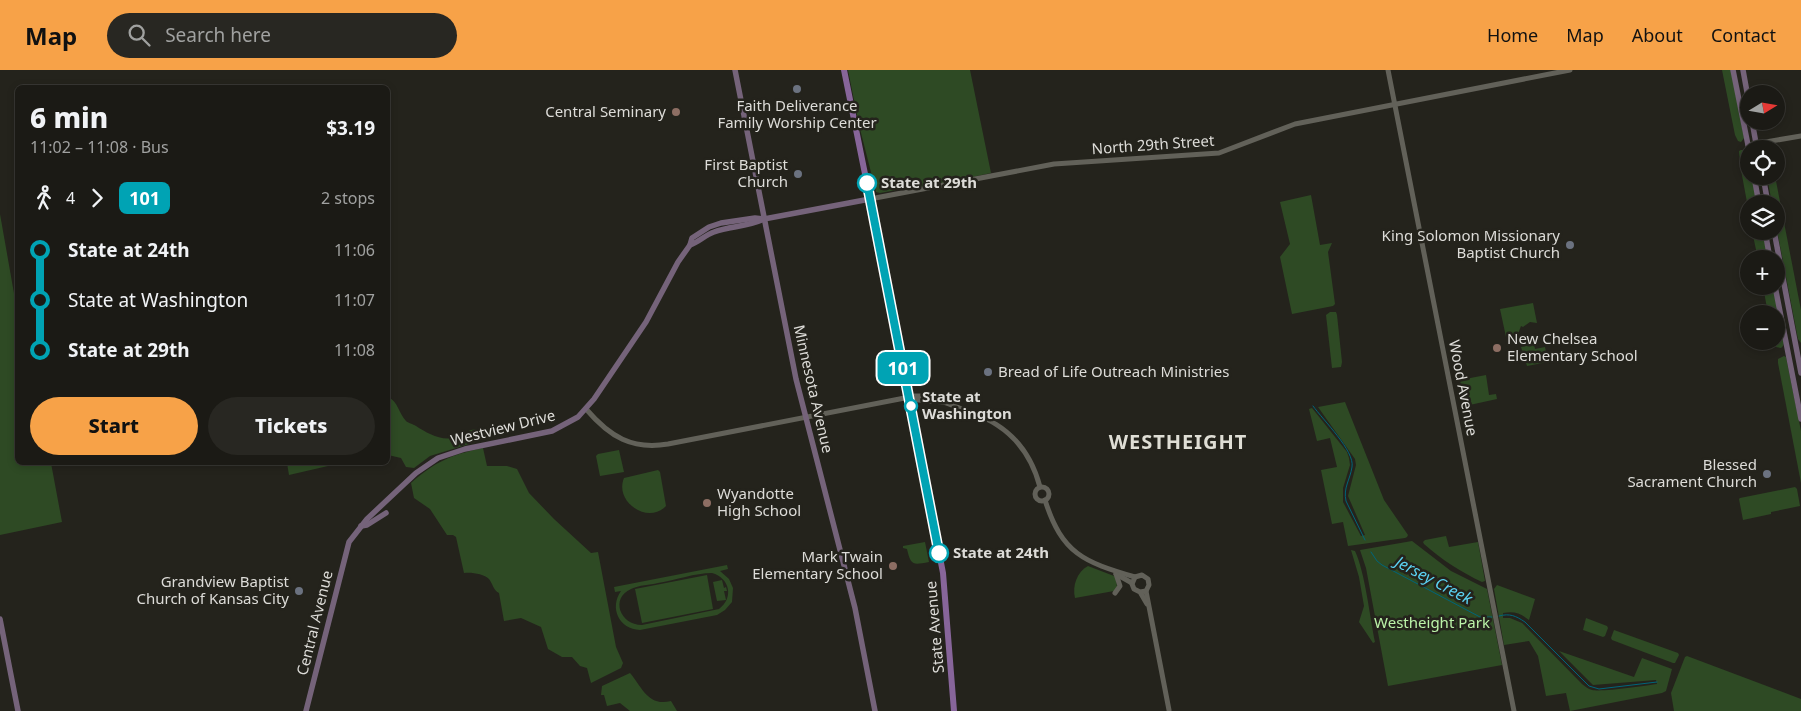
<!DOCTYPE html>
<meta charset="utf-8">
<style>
:root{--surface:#1b1a15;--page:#282722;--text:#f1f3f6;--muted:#a0a1a0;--line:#393834;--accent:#f7a248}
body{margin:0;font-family:"Noto Sans",sans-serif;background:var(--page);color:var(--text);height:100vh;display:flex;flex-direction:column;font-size:19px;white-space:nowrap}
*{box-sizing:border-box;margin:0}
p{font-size:16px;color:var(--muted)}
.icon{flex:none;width:28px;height:28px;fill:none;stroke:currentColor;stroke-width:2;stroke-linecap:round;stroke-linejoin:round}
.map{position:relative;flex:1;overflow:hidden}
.sheet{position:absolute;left:15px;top:15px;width:375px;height:380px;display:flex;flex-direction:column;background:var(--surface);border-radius:8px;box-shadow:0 2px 8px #0003,0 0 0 1px var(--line)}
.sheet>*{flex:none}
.badge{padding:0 10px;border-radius:8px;font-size:18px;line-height:32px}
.needle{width:32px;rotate:79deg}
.controls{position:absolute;left:1740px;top:15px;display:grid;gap:10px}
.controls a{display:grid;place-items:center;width:45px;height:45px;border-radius:50%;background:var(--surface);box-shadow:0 2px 8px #0003,0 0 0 1px var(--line);font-size:25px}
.map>.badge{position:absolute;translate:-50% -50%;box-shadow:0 0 0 2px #fff}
.legs{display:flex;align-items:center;gap:8px;height:55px;padding:0 15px;font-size:16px}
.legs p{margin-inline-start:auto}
.head{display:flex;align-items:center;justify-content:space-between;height:85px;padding:0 15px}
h1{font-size:28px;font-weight:800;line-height:38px}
.primary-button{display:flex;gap:10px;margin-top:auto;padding:10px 15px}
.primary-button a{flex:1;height:58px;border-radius:30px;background:var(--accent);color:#111;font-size:20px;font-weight:800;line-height:58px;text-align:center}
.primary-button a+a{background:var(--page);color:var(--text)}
ul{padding:0 15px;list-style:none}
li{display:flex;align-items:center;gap:18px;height:50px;font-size:19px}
li i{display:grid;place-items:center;width:8px;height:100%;margin:0 6px;background:currentColor}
li i::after{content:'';width:12px;height:12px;margin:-6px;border:4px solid;border-radius:50%;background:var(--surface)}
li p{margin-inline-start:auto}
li:first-child i{background:linear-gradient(#0000 50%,currentColor 0)}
li:last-child i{background:linear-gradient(currentColor 50%,#0000 0)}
header{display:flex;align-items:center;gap:30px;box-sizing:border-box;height:70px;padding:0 25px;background:var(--accent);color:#111}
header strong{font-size:24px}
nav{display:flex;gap:28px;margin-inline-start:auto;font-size:18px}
.search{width:350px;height:45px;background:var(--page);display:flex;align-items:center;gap:12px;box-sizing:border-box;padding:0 18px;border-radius:28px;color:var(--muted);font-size:19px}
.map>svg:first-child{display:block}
.green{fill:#2e4a24;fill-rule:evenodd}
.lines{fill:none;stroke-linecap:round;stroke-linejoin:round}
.stream{stroke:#00657a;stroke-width:1}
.tertiary{stroke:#626159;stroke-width:5}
.secondary{stroke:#75637a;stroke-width:5.5}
.primary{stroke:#87659a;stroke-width:6}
.line-1-casing{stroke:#fff;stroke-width:11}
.line-1{stroke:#00a3b4;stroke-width:8}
.worship-dot{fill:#6b7280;stroke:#24231c;stroke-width:2}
.education-dot{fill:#8d6e63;stroke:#24231c;stroke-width:2}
.stop-1-dot{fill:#fff;stroke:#00a3b4;stroke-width:2.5}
.labels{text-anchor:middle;stroke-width:5;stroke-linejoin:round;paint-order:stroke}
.poi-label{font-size:15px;fill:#dddcd8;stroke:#24231c;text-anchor:end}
.street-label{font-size:15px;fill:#dddcd8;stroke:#24231c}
.stop-label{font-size:15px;font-weight:bold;fill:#dddcd8;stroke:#24231c;text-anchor:start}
.park-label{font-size:15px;fill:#bbf3a8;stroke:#24231c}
.water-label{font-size:16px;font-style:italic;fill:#5bd2f2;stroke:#24231c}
.district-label{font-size:20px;font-weight:bold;letter-spacing:1px;fill:#dfded5;stroke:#24231c}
</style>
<header>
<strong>Map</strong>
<div class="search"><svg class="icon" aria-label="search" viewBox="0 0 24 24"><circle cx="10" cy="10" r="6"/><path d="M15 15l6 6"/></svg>Search here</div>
<nav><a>Home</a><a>Map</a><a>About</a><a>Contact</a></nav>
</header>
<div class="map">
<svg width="1801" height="641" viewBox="0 0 1801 641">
<rect width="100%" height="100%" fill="#24231c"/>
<g class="green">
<path d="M848,0h122l21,103 -71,15 -18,1 -22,4 -4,-1 -17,-67z"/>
<path d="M1722,0h9l13,68 -3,4 -3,-1 -3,-6z"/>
<path d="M1741,80h3l5,7v19h3l6,28h-9v9l-8,-43c1,-6 -2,-12 -2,-19z"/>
<path d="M1767,106h5l1,5h3l25,129v33l-3,-4 -22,-114v-21h-4z"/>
<path d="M1311,125l9,50 12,-2 -4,9 7,52 -2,2 -41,8 -12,-57 10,-13 -10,-42z"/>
<path d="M0,144l15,85 2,-1 1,164 33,1 11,59 -62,13z"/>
<path d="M1752,161h11l5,28h-10z"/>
<path d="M1763,216h11l10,57 -1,3 -2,2 -5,-1 -3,-6h3v-27h-8z"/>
<path d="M1533,233l4,20 -7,-1 -7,5 -2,-1 -3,8 -12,3 -6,-28z"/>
<path d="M1330,242h6l1,3 5,47 -1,5 -9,1 -6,-53z"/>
<path d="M1534,274l1,5 10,-2 3,15 -21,4 -6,-19z"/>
<path d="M1784,286l2,1 15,74v52l-23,-120v-4z"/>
<path d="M1486,305l3,20 7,-1 1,5 -32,7 -5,-26z"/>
<path d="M388,327c10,4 11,17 18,24 2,2 7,3 10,5 11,7 26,16 40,11 8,-4 12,-7 21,-8l5,5 -3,7 -49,15 -16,12 -8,-1 -5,-9 -13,-3z"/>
<path d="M1345,332l39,98 24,35 -1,2 -2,1 -57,8 -5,-24 -11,2 -11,-54 16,-3 -7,-29 -13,3 -8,-32 3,-1 35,44 2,6 1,7 -7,23v14l18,34 4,-1 -17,-39 8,-31 -1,-6 -37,-52z"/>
<path d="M483,378l4,18h20l10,3 12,24 25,26 37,34 7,-1 18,95 7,16 -2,5 -30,15 -4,-15 -7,-2 -8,-9h-10l-14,-8 -7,-22 -20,-9 -17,3 -5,-28c-6,-3 -6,-9 -10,-14 -5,-5 -17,-7 -25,-6l-8,-36 -3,-2h-6l-17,-26 -16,-11 -3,-15c25,-22 40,-28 72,-35z"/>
<path d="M619,380l5,22 -24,4 -4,-20 2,-2z"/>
<path d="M287,393h40l1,3 -39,9z"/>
<path d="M658,400l2,2 6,34c-18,19 -52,-4 -42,-28z"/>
<path d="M1795,417l2,2 3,17 -29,6v2l-28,6 -4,-21 1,-1z"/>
<path d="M1446,466l3,11 29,-5 7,39 -3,1c-21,-10 -40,-22 -58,-38l-1,-2 2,-2z"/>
<path d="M1412,471l39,30 36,18 15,76 -114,21 -22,-118 -6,-18z"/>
<path d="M925,472l4,20c-16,3 -18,4 -22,-13l-4,-1v-2z"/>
<path d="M1351,480l4,1c10,21 15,67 20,91l-2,1 -14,-21 5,-16 -5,-29z"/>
<path d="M727,495l1,4 -8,2 9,8 4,9 -1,14 -7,8 -8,5 -77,15c-21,-1 -31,-22 -19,-39l-6,1 -1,-5zM712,503c18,5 22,25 7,36l-77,16c-22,0 -32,-27 -11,-36 8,-4 19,-4 27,-6 18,-3 37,-10 54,-10z"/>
<path d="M1088,496l26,10 2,2 1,9 -3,4 -39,7c-3,-12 2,-26 13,-32z"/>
<path d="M707,505l6,34 -71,14 -7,-34z"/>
<path d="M722,510l2,8 2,-1 1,4h-3l2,9 -9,1 -4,-19z"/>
<path d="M1497,515l38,14 -6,21c-9,-7 -15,-9 -26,-7v5h7l12,5 60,61c3,2 6,5 10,6 11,2 52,-4 65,-6l-1,-4 -63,5 -34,-34 75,26 8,-19 30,11 -6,22 -4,2 -92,18 -4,-18 -20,3 -8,-40 -9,-15 -25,4 -10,-56z"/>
<path d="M1586,548l21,8 1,2 -3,8 -2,1 -20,-7z"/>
<path d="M1614,560l64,23 1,2 -4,8h-2l-61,-23 -1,-2z"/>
<path d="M1687,586l114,43v12h-127l-3,-18 14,-36z"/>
<path d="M630,603c12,14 18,34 41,28l6,10h-47l-10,-8 -13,3 -3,-11h-3l1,-9z"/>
</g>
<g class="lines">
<g class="stream">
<path d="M1313,336c10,14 42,45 39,61 -2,13 -9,21 -6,34l19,39"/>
<path d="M1371,482l6,9 5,4 98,52h12"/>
<path d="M1499,546c11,-3 17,0 26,6l64,64 10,3 58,-7"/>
</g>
<g class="tertiary">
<path d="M1388,0l126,641"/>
<path d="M1748,75l53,-9"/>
<path d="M870,129l184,-35 165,-11 76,-29 275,-54"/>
<path d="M909,328c11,4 23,2 34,4 9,2 17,7 26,10 38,12 61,37 71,75"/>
<path d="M586,339c24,28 46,41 82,35l247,-48h9l7,4"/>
<circle cx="1042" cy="424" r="7"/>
<path d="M1045,430c17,54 39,62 90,77"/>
<path d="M1116,504l16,9"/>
<path d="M1146,521l23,119"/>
<path d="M1140,522l6,-1 3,-6 -1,-6 -6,-4 -7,2 -3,7 2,5 6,3 7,12"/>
<path d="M1115,523l5,-7 -4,-12"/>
</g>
<g class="secondary">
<path d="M735,0l61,309 59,229 20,103"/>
<path d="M1733,0l16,80"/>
<path d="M1743,0l6,33"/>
<path d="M1752,51l5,28"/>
<path d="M1754,106l5,28"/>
<path d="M1763,106l5,28"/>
<path d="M1765,161l5,28"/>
<path d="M1774,161l27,142"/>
<path d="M690,175c9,-3 15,-10 24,-13 16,-6 34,-5 50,-13l106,-20"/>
<path d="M1775,216l26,133"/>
<path d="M361,456l6,-1 19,-12"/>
<path d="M0,549l18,92"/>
<path d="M306,641l43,-169 18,-23 17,-16 32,-30 22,-15 27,-9 87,-18 26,-14 16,-18 52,-77 32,-60 12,-17 2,-7 17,-11 12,-4 34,-5 9,1"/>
</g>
<path class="primary" d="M844,0l39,193 60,310 11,138"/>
</g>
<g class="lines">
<defs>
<path id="line-1" d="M867,113l72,370"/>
</defs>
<use href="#line-1" class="line-1-casing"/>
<use href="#line-1" class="line-1"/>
</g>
<g class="worship-dot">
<circle cx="797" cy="19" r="5"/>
<circle cx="798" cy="104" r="5"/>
<circle cx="1570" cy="175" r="5"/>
<circle cx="988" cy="302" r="5"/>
<circle cx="1767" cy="404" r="5"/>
<circle cx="299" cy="521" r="5"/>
</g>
<g class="education-dot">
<circle cx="676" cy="42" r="5"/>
<circle cx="1497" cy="278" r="5"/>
<circle cx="707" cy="433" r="5"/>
<circle cx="893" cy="496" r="5"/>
</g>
<g class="stop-1-dot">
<circle cx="867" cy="113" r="9"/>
<circle cx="911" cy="336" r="6"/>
<circle cx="939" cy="483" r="9"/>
</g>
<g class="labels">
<g class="poi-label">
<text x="797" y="41" text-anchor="middle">Faith Deliverance<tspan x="797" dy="17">Family Worship Center</tspan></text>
<text x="666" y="47">Central Seminary</text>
<text x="788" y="100">First Baptist<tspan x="788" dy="17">Church</tspan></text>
<text x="1560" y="171">King Solomon Missionary<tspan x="1560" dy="17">Baptist Church</tspan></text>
<text x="1507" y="274" text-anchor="start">New Chelsea<tspan x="1507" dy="17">Elementary School</tspan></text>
<text x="998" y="307" text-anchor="start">Bread of Life Outreach Ministries</text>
<text x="1757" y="400">Blessed<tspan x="1757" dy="17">Sacrament Church</tspan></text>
<text x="717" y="429" text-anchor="start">Wyandotte<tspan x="717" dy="17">High School</tspan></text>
<text x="883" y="492">Mark Twain<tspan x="883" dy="17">Elementary School</tspan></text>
<text x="289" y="517">Grandview Baptist<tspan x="289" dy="17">Church of Kansas City</tspan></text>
</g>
<g class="street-label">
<text transform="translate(1153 75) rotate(-4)" y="5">North 29th Street</text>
<text transform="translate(1463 318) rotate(79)" y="5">Wood Avenue</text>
<text transform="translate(813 319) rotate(77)" y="5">Minnesota Avenue</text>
<text transform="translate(503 358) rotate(-14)" y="5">Westview Drive</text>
<text transform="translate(315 553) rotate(-76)" y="5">Central Avenue</text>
<text transform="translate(935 557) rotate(-95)" y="5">State Avenue</text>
</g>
<g class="stop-label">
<text x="881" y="118">State at 29th</text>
<text x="922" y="332">State at<tspan x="922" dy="17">Washington</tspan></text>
<text x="953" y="488">State at 24th</text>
</g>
<g class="park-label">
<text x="1432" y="558">Westheight Park</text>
</g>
<g class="water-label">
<text transform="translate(1434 510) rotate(28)" y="6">Jersey Creek</text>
</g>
<g class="district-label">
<text x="1178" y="379">WESTHEIGHT</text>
</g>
</g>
</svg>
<div class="controls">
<a><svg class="needle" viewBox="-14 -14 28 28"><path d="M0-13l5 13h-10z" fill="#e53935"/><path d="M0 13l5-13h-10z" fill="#a0a1a0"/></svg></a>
<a><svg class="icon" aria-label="locate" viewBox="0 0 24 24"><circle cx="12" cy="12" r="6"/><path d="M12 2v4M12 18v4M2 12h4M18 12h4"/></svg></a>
<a><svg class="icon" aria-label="layers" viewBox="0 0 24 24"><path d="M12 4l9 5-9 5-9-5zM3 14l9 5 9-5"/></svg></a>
<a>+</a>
<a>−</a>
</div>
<b class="badge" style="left:903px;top:298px;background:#00a3b4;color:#fff">101</b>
<section class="sheet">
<div class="head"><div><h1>6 min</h1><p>11:02 – 11:08 · Bus</p></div><b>$3.19</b></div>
<div class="legs"><svg class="icon" aria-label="walk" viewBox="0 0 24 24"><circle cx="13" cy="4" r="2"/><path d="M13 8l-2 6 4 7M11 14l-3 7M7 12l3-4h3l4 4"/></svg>4<svg class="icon" aria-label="forward" viewBox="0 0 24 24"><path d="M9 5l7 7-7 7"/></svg><b class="badge" style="background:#00a3b4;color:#fff">101</b><p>2 stops</p></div>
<ul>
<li><i style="color:#00a3b4"></i><b>State at 24th</b><p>11:06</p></li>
<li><i style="color:#00a3b4"></i><span>State at Washington</span><p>11:07</p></li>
<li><i style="color:#00a3b4"></i><b>State at 29th</b><p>11:08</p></li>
</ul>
<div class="primary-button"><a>Start</a><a>Tickets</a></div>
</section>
</div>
